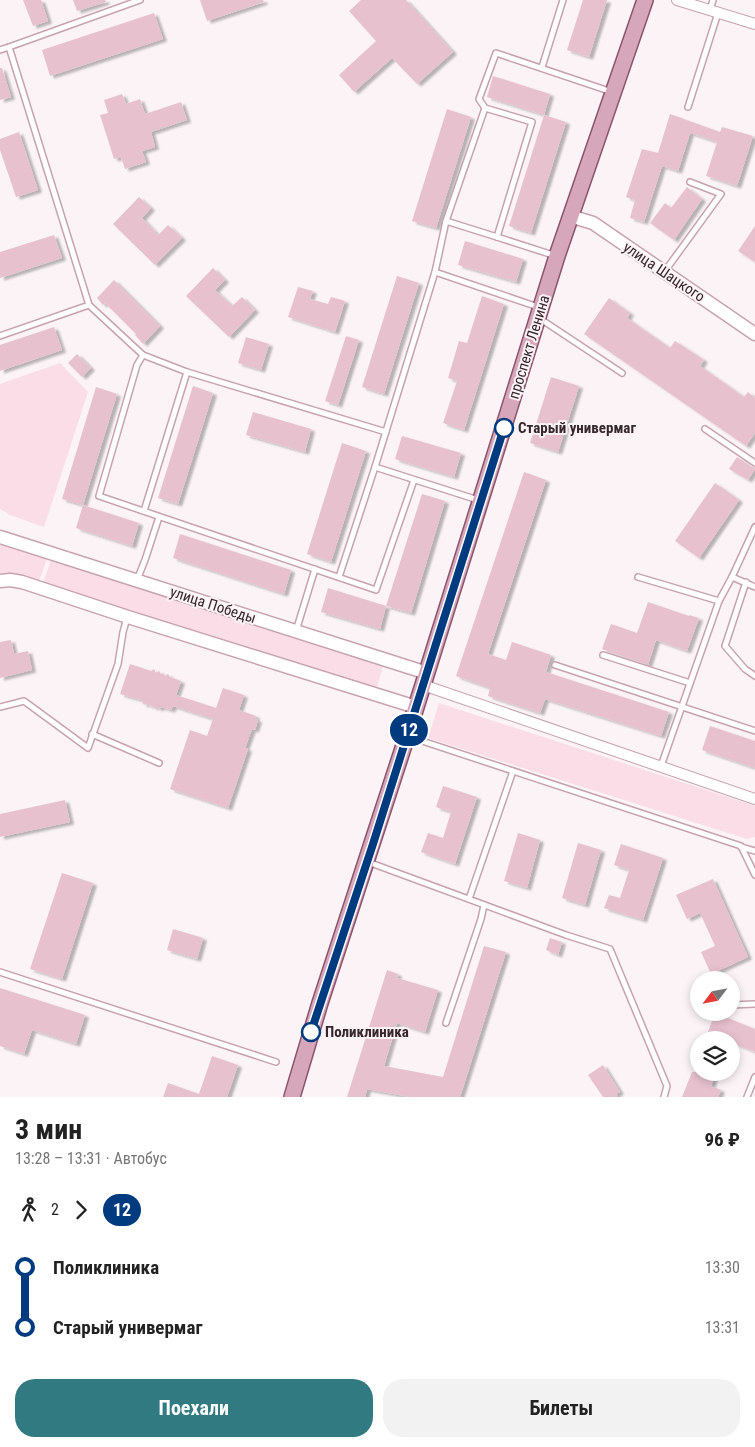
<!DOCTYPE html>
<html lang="ru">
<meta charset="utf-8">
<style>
:root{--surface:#fff;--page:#f2f2f2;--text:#222;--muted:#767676;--accent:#327a82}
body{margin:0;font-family:"Roboto Condensed",sans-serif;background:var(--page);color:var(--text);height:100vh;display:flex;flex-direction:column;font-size:19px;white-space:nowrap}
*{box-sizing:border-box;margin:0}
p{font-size:16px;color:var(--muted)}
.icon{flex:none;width:28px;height:28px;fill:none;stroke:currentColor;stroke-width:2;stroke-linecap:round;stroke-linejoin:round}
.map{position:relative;height:1097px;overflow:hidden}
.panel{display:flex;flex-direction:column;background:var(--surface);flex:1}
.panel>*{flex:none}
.badge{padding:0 10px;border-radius:16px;font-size:18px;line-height:32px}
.needle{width:32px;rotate:238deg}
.tools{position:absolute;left:690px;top:971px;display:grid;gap:10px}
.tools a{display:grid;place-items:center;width:50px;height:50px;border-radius:50%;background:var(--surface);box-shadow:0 2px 8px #0003;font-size:25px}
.map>.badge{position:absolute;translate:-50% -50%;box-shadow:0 0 0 2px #fff}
.legs{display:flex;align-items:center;gap:8px;height:55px;padding:0 15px;font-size:16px}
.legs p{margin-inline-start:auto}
.head{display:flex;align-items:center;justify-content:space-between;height:85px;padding:0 15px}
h1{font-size:28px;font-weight:700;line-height:38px}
.cta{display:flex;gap:10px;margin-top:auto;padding:10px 15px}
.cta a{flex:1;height:58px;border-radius:20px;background:var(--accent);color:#fff;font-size:20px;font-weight:700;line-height:58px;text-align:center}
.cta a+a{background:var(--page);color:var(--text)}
ul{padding:0 15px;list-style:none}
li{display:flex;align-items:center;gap:18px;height:60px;font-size:19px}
li i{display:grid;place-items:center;width:8px;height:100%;margin:0 6px;background:currentColor}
li i::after{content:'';width:12px;height:12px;margin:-6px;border:4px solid;border-radius:50%;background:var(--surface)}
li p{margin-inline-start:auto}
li:first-child i{background:linear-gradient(#0000 50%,currentColor 0)}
li:last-child i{background:linear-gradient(currentColor 50%,#0000 0)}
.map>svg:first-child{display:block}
.green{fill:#fadde7}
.building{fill:#e8c1cf;filter:url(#shadow)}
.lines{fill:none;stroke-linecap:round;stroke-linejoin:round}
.service-casing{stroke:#c7a2af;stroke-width:8}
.minor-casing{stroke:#c7a2af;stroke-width:12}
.tertiary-casing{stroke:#c7a2af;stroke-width:15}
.primary-casing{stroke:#8c546b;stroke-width:18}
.service{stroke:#fff;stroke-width:5}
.minor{stroke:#fff;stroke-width:10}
.tertiary{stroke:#fff;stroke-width:12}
.primary{stroke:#d6a7ba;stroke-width:15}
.line-1-casing{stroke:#fff;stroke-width:11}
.line-1{stroke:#003b80;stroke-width:8}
.stop-1-dot{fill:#fff;stroke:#003b80;stroke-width:2.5}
.labels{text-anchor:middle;stroke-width:4;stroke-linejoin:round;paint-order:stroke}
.street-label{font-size:15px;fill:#36272d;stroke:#fbf3f6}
.stop-label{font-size:15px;font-weight:bold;fill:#36272d;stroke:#fbf3f6;text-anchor:start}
</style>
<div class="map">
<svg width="755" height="1097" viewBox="0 0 755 1097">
<defs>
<filter id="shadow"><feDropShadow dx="4" dy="2.5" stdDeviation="1" flood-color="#0004"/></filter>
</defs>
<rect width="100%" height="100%" fill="#fbf3f6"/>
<g class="green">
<path d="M60,363l28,29 -44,135 -34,-12 -10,-6v-125z"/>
<path d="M0,541l48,15 -9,25 -39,-8z"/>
<path d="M51,560l332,106 -7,25 -333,-108z"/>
<path d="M439,703l316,103v31l-8,2 -319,-101z"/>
</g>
<g class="building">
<path d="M23,0h18l7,21 -15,5z"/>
<path d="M73,0h32l1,2 -29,9z"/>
<path d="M200,0h63l1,2 -57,19z"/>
<path d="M361,0h45l47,52 -36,32 -25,-26 -38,34 -15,-17 37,-34 -27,-30z"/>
<path d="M583,0h24l-18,57 -22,-7z"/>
<path d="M154,13l9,26 -113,37 -8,-26z"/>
<path d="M0,68h2l9,29 -11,3z"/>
<path d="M493,76l57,18 -6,21 -57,-18z"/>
<path d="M122,94l4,10 14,-5 5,15 36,-12 6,18 -36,12 4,15 -13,4 4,11 -21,7 -4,-12 -7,2 -14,-44 8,-2 -4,-13z"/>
<path d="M447,109l24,8 -35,111 -24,-7z"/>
<path d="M670,114l50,18 2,-5 31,9 -16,50 -31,-10 11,-34 -27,-9 -12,38 -16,-5 -18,56 -14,-4 5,-18 -9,-3 16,-48 16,4z"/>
<path d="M544,115l22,7 -35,111 -22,-7z"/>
<path d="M19,132l19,58 -22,7 -16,-47v-11z"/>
<path d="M687,187l15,12 -28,41 -24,-17 15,-20 6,5z"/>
<path d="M139,197l12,11 -9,10 16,17 10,-10 14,13 -27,27 -42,-41z"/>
<path d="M755,226v36l-17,-11z"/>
<path d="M54,235l8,23 -62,20v-26z"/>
<path d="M465,241l58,18 -7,23 -58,-17z"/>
<path d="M213,268l12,12 -10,10 17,16 10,-9 13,13 -26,27 -43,-41z"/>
<path d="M397,276l22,7 -35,111 -22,-7z"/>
<path d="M114,280l46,46 -17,18 -8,-9 1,-1 -31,-31 -2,2 -6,-7z"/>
<path d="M298,287l15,4 -3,8 18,5 3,-7 14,4 -10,31 -47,-15z"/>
<path d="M482,296l22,8 -40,126 -21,-7 14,-42 -9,-3 11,-37 8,2z"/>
<path d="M609,298l21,15 -3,5 43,30 5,-7 29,19 -4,6 44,31 4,-5 7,6v35l-9,13 -162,-112z"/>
<path d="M54,327l8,23 -62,21v-26z"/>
<path d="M346,336l13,4 -21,65 -13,-4z"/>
<path d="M246,337l23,7 -8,26 -23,-7z"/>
<path d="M77,354l14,14 -9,9 -14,-14z"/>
<path d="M551,377l28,9 -21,66 -28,-9z"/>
<path d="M193,386l20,7 -35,111 -20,-6z"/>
<path d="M96,387l21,7 -34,111 -21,-6z"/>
<path d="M253,412l58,17 -6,23 -59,-17z"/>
<path d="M402,436l59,17 -7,24 -59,-18z"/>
<path d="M342,443l24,8 -35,111 -24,-8z"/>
<path d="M737,457l18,12 -7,11 -19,-11z"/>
<path d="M524,472l22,8 -58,174 18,6 6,-18 39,13 -5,17 123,40 -8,24 -116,-37 -5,14 -52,-17 2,-8 -34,-12z"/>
<path d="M715,483l24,17 -40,58 -24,-17z"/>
<path d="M422,494l23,7 -34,112 -25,-7z"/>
<path d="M83,505l56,18 -7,23 -56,-18z"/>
<path d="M180,534l111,36 -7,24 -111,-36z"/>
<path d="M328,588l58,18 -6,23 -59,-17z"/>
<path d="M648,602l41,14v-1l10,3 -12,33 -31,-11 -8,25 -46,-16 9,-25 26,9z"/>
<path d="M11,640l3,14 14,-3 4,19 -32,8v-36z"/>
<path d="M130,664l21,7 3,-2 2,4 3,-2 2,3 2,-1 2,3 3,-2 2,3 11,4 -5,14 40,13 7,-20 21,7 -5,15 17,6 -1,3 3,1 -3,10 -3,-1 -7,19 3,1 -20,59 -58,-19 20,-59 17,6 6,-17 -40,-13 -2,4 -10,-3 -3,2 -2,-3 -2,2 -3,-3 -2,1 -2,-3 -3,2 -3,-5 -21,-6z"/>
<path d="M710,726l45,15v27l-53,-18z"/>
<path d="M443,786l34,11 -22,67 -34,-12 7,-19 15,5 8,-26 -15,-5z"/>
<path d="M65,800l5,22 -70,15v-23z"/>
<path d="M518,833l22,7 -13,48 -23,-7z"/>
<path d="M578,843l23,7 -16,55 -23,-7z"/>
<path d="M621,844l42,14 -20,62 -39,-12 5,-13 11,3 9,-28 -15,-5z"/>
<path d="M62,873l31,10 -31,96 -32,-10z"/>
<path d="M713,879l35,78 -37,17 -10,-22 14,-6 -15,-33 -13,6 -11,-24z"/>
<path d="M173,929l30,9 -6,21 -30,-9z"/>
<path d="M550,938l12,4 -4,13 -12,-5z"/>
<path d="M484,946l22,6 -46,145h-50l-43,-8 -2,8h-18l40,-127 11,4 -1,4 41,12 -13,42 -28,-9 -13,43 59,11z"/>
<path d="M0,988l85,27 -9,29 -44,-14 -8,24 -24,-8z"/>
<path d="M715,1013l40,16v23l-24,-10v-2h-26z"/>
<path d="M212,1056l26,9 -11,32h-64l5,-14 31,11z"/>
<path d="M603,1065l17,27 -4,2 2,3h-15l-15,-22z"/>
<path d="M692,1072h24l-5,14 10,4 -3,7h-36z"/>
</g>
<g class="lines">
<defs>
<g id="service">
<path d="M710,10l3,-10"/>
<path d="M9,47l131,-47"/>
<path d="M0,50l9,-3 80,258 54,50 44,17 199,60"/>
<path d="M542,67l21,-67"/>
<path d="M688,107l30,-94"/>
<path d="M446,221l51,16"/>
<path d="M556,256l-59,-19 35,-115 -47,-14 -6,-9 17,-46 116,39"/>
<path d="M665,271l56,-77 -31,-12"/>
<path d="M435,272l103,35"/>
<path d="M539,318l83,55"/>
<path d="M0,336l89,-31"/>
<path d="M143,355l-6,10 -38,131 277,94 38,-110"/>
<path d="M705,429l50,34"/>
<path d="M478,500l-103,-33 60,-195 11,-51 39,-113"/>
<path d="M144,511l43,-139"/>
<path d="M339,577l36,-110"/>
<path d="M638,577l81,24"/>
<path d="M732,577l23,10"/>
<path d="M137,580l8,-20 14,-43"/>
<path d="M746,582l-21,64 20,23 10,7"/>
<path d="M296,631l19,-62"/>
<path d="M603,655l87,28"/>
<path d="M555,665l200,66"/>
<path d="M0,707l24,-6 64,47 30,-84 5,-32 4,-14"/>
<path d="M92,734l67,29"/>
<path d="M410,737l331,109 14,29"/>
<path d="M661,766l58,-165 13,-24 23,-50"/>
<path d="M741,847l14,4"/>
<path d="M368,862l198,73 44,14 57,137 -3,11"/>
<path d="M469,899l44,-128"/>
<path d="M0,972l276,90"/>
<path d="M731,1005l24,-1"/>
<path d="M446,1023l35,-104 3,-14"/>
<path d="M747,1097l8,-20"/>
</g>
<g id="minor">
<path d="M677,0l78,24"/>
<path d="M423,685l332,114"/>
</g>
<g id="tertiary">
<path d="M570,216l23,7 162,111"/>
<path d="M0,537l427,136"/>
<path d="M0,581l10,-1 12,2 106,35 288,90"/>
</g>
<path id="primary" d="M292,1097l28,-94 87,-267 150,-480 88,-256"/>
</defs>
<use href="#service" class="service-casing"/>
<use href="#minor" class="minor-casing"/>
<use href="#tertiary" class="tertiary-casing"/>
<use href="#primary" class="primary-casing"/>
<use href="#service" class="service"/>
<use href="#minor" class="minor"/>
<use href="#tertiary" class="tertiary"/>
<use href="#primary" class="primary"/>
</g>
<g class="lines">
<defs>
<path id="line-1" d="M311,1032l62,-188 131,-416"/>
</defs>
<use href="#line-1" class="line-1-casing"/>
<use href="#line-1" class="line-1"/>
</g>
<g class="stop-1-dot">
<circle cx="504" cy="428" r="9"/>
<circle cx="311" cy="1032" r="9"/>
</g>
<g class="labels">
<g class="street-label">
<text transform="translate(664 272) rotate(34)" y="5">улица Шацкого</text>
<text transform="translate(529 347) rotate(-73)" y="5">проспект Ленина</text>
<text transform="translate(213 605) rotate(18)" y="5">улица Победы</text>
</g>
<g class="stop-label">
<text x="518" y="433">Старый универмаг</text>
<text x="325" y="1037">Поликлиника</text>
</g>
</g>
</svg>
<div class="tools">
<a><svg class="needle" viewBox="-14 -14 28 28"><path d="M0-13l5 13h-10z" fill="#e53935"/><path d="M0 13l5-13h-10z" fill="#767676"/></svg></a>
<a><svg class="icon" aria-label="layers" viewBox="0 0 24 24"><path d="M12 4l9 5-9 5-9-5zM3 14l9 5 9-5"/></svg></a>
</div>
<b class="badge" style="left:409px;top:730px;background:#003b80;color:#fff">12</b>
</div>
<section class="panel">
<div class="head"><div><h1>3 мин</h1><p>13:28 – 13:31 · Автобус</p></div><b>96 ₽</b></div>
<div class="legs"><svg class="icon" aria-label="walk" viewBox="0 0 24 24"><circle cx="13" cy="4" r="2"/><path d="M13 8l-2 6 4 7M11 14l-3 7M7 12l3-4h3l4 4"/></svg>2<svg class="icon" aria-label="forward" viewBox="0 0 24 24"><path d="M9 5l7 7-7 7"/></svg><b class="badge" style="background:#003b80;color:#fff">12</b></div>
<ul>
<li><i style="color:#003b80"></i><b>Поликлиника</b><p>13:30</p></li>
<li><i style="color:#003b80"></i><b>Старый универмаг</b><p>13:31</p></li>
</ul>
<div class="cta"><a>Поехали</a><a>Билеты</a></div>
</section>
